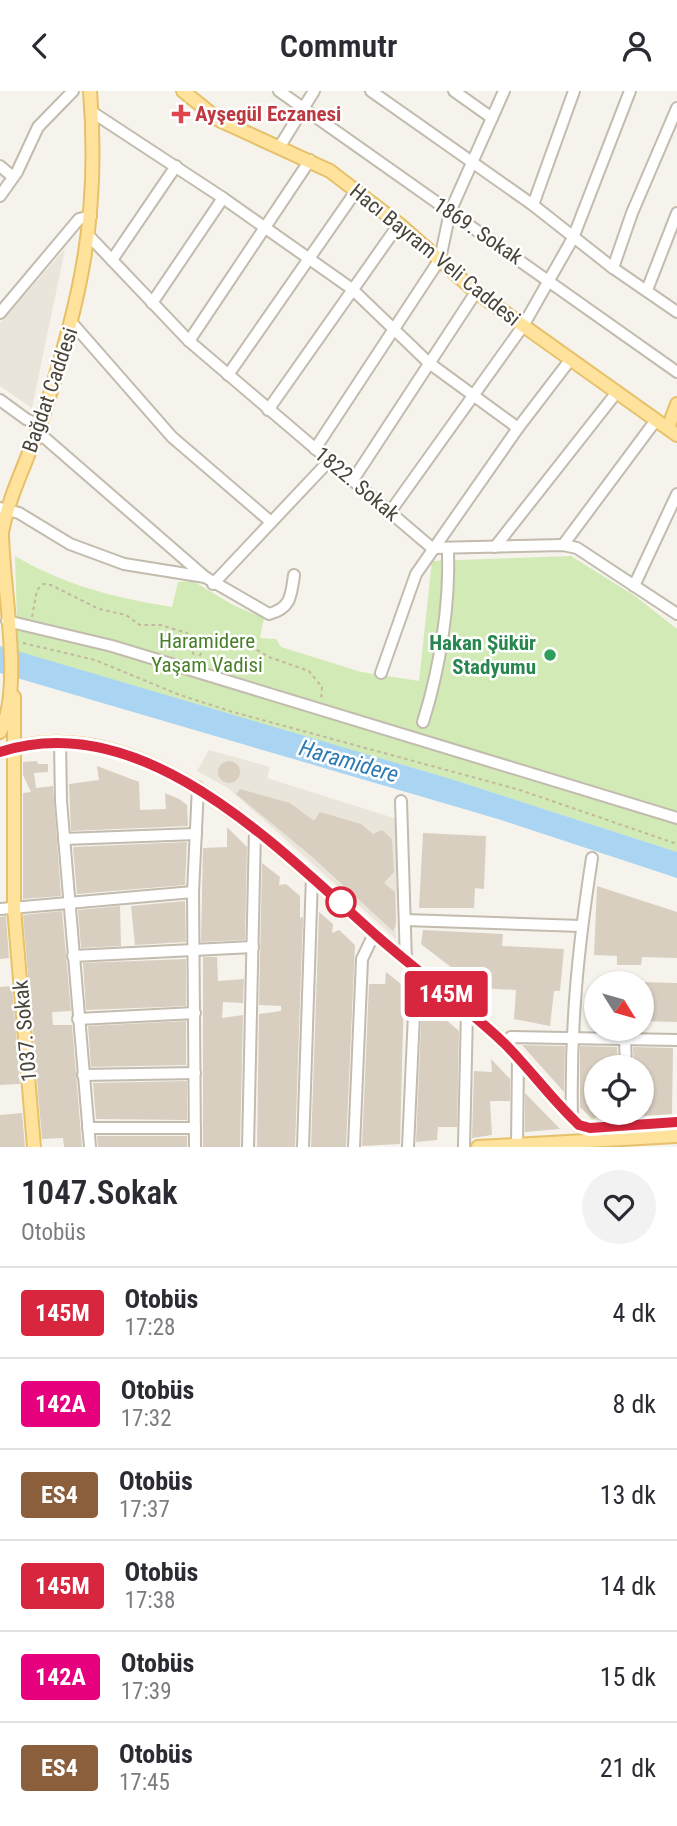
<!DOCTYPE html>
<html lang="tr">
<meta charset="utf-8">
<style>
:root{--surface:#fff;--page:#f2f2f3;--text:#2b2b33;--muted:#7c7c81;--line:#e1e1e2}
body{margin:0;font-family:"Roboto Condensed",sans-serif;background:var(--page);color:var(--text);height:100vh;display:flex;flex-direction:column;font-size:26px;white-space:nowrap}
*{box-sizing:border-box;margin:0}
p{font-size:23px;color:var(--muted)}
.icon{flex:none;width:38px;height:38px;fill:none;stroke:currentColor;stroke-width:2;stroke-linecap:round;stroke-linejoin:round}
.map{position:relative;height:1056px;overflow:hidden}
.details{display:flex;flex-direction:column;background:var(--surface);flex:1}
.details>*{flex:none}
.badge{padding:0 14px;border-radius:5px;font-size:24px;line-height:46px}
.needle{width:46px;rotate:127deg}
.controls{position:absolute;left:584px;top:880px;display:grid;gap:14px}
.controls a{display:grid;place-items:center;width:70px;height:70px;border-radius:50%;background:var(--surface);box-shadow:0 2px 5px #0004;font-size:35px}
.map>.badge{position:absolute;translate:-50% -50%;box-shadow:0 0 0 4px #fff}
.round{display:grid;place-items:center;flex:none;width:74px;height:74px;border-radius:37px;background:var(--page)}
.head{display:flex;align-items:center;justify-content:space-between;height:119px;padding:0 21px}
h1{font-size:33px;font-weight:600;line-height:52px}
ul{padding:0;list-style:none}
li{display:flex;align-items:center;gap:21px;height:91px;padding:0 21px;border-top:2px solid var(--line)}
li div{flex:1}
li b{display:block;font-size:26px}
li em{font-style:normal}
li .badge{min-width:77px;font-weight:700;text-align:center}
header{display:flex;justify-content:space-between;align-items:center;height:91px;padding:0 21px;background:var(--surface);font-size:32px;font-weight:600}
.map>svg:first-child{display:block}
.residential{fill:#eae5da}
.green{fill:#d2eab5}
.water{fill:#a9d4f2}
.building{fill:#d8cfc1}
.lines{fill:none;stroke-linecap:round;stroke-linejoin:round}
.minor-casing{stroke:#c2bbae;stroke-width:14}
.major-casing{stroke:#e6c16a;stroke-width:16}
.path{stroke:#c4b79f;stroke-width:2;stroke-dasharray:3.5 3.5;stroke-linecap:butt}
.minor{stroke:#fff;stroke-width:10}
.major{stroke:#ffe39c;stroke-width:12}
.line-casing{stroke:#fff;stroke-width:16}
.line{stroke:#d7263d;stroke-width:10}
.health-dot{fill:#e0444e;stroke:#fff;stroke-width:2.5}
.leisure-dot{fill:#2e9e5b;stroke:#fff;stroke-width:2.5}
.stop-dot{fill:#fff;stroke:#d7263d;stroke-width:3.5}
.labels{text-anchor:middle;stroke-width:5;stroke-linejoin:round;paint-order:stroke}
.health-label{font-size:21px;font-weight:bold;fill:#be3a42;stroke:#fff;text-anchor:start}
.street-label{font-size:21px;fill:#4b4439;stroke:#fff}
.park-label{font-size:21px;fill:#4a7f2a;stroke:#fff}
.leisure-label{font-size:21px;font-weight:bold;fill:#27864d;stroke:#fff;text-anchor:end}
.water-label{font-size:23px;font-style:italic;fill:#2e7ab2;stroke:#fff}
</style>
<header><svg class="icon" aria-label="back" viewBox="0 0 24 24"><path d="M15 5l-7 7 7 7"/></svg>Commutr<svg class="icon" aria-label="person" viewBox="0 0 24 24"><circle cx="12" cy="8" r="4"/><path d="M4 21q1-7 8-7t8 7"/></svg></header>
<div class="map">
<svg width="677" height="1056" viewBox="0 0 677 1056">
<rect width="100%" height="100%" fill="#f6f3ec"/>
<g class="residential">
<path d="M65,158l-33,159 -32,-22v-63z"/>
<path d="M209,659l61,17 -3,11 130,41 -1,120 -168,-151 -31,-17z"/>
</g>
<path class="green" d="M15,465c52,30 97,41 157,51l6,-25 15,-1 40,24 31,13 -4,20 16,1 5,8 80,25 58,9 13,-120 139,-5 64,40 42,33v223l-226,-73 -433,-127z"/>
<path class="water" d="M0,555l451,133 226,73v26l-179,-59 -498,-146z"/>
<g class="building">
<circle cx="229" cy="681" r="11"/>
<path d="M37,670l1,3h10v8l-14,1 2,15 17,-2 8,110 -38,3v-106l8,-1 -8,-17v-13z"/>
<path d="M97,675l42,16 1,28 26,-1 -1,-16 14,6 8,6 1,21 -117,5 -2,-47 30,-4z"/>
<path d="M240,698l50,14 24,18 6,-9 41,12 12,10 9,-4 10,9 2,33 -10,11 11,9 1,31 -3,8 -83,-76 -74,-61z"/>
<path d="M227,736l20,20 -2,93 -44,2 2,-94 24,-1z"/>
<path d="M423,742l63,3 -2,53 -9,-1 -1,20h-55z"/>
<path d="M187,751l-2,43 -108,9 -4,-47z"/>
<path d="M262,772l18,14 -1,8 7,-1 14,12v22l3,-1 -8,230h-38l2,-133 22,-3v-5l-22,-1z"/>
<path d="M597,795l80,26v46l-35,-1 -1,8h-24v-9l-23,-1z"/>
<path d="M185,810l1,41 -51,3 -4,-39z"/>
<path d="M120,815l1,40 -40,2 -3,-38z"/>
<path d="M62,820l9,100 -19,1 1,13h19l10,122h-18l-1,-9 -21,1 -19,-224z"/>
<path d="M319,821l14,12 -1,9 7,-3 16,15 -9,202h-35z"/>
<path d="M6,825l3,42 -9,1v-42z"/>
<path d="M423,839l80,4 -1,12 62,3 -4,42h-6l-4,35 -36,-7 2,-29 -38,-2 -57,-44z"/>
<path d="M203,866h14l1,24 26,-2 -1,24 -20,-1 -1,16 21,-3 -3,132h-37z"/>
<path d="M186,868v47l-100,4 -3,-47z"/>
<path d="M386,881l21,17 -3,3 -4,152 -38,2 7,-162h16z"/>
<path d="M642,891l35,1v39l-35,-1z"/>
<path d="M12,895l8,98 -20,1v-98z"/>
<path d="M422,910l15,11 1,7h7l14,12 -2,96h-19l-1,13 -21,2z"/>
<path d="M186,930v44l-95,2 -3,-41z"/>
<path d="M522,954l43,1 -1,46z"/>
<path d="M580,955l37,1 1,20h-21l-1,51 -4,1 -12,-12z"/>
<path d="M633,956l40,1 -1,66 -30,2v-49h-8z"/>
<path d="M491,968l19,20v22h-20l2,34 -20,3 2,-67 18,1z"/>
<path d="M187,990v39l-91,-1 -3,-36z"/>
<path d="M525,1002l35,36 -35,3z"/>
<path d="M22,1022l3,34h-25v-32z"/>
<path d="M97,1045h90v11h-89z"/>
</g>
<g class="lines">
<defs>
<g id="minor">
<path d="M279,0l398,281"/>
<path d="M371,0l162,114 80,63 64,44"/>
<path d="M454,0l38,27"/>
<path d="M92,21l131,86 129,91 77,74 89,65 -102,146 -35,99"/>
<path d="M280,55l34,-55"/>
<path d="M0,75l13,11"/>
<path d="M0,105l17,-24 21,-45 35,-36"/>
<path d="M533,114l41,-114"/>
<path d="M90,146l99,104 243,207 131,-3 14,3 100,66"/>
<path d="M112,169l64,-94"/>
<path d="M613,177l19,-55 45,-105"/>
<path d="M647,199l30,-77"/>
<path d="M152,212l71,-105"/>
<path d="M0,222l79,-94 12,-3"/>
<path d="M73,233l99,113 99,85"/>
<path d="M189,250l121,-181"/>
<path d="M228,284l128,-184"/>
<path d="M0,309l26,19 14,6"/>
<path d="M268,319l131,-186"/>
<path d="M518,337l52,-68"/>
<path d="M38,341l167,145"/>
<path d="M315,358l125,-190 10,-47 54,-121"/>
<path d="M353,389l123,-188"/>
<path d="M0,417l19,5 51,31 54,20 81,13 64,37c22,-6 22,-18 25,-39"/>
<path d="M390,421l133,-186 50,-88 57,-147"/>
<path d="M563,454l93,-125"/>
<path d="M495,456l122,-155"/>
<path d="M213,493l116,-123"/>
<path d="M634,495l43,-92"/>
<path d="M7,530l105,25 565,172"/>
<path d="M423,631c17,-54 27,-117 25,-173"/>
<path d="M60,651l1,59 29,346"/>
<path d="M401,710l5,161"/>
<path d="M64,748l132,-5"/>
<path d="M0,818l193,-17"/>
<path d="M405,829l176,6"/>
<path d="M73,865l180,-9"/>
<path d="M78,928l117,-6"/>
<path d="M625,948l1,28"/>
<path d="M504,953l7,-7 166,3"/>
<path d="M83,984l112,-2"/>
<path d="M627,1022v13"/>
<path d="M572,1027c-2,-90 6,-171 20,-260"/>
<path d="M88,1037h107"/>
<path d="M195,1056l-2,-255 5,-105"/>
<path d="M248,1056l7,-317"/>
<path d="M303,1056l9,-271"/>
<path d="M354,1056l8,-188 12,-25"/>
<path d="M408,1056l8,-177"/>
<path d="M464,1056l3,-136"/>
<path d="M517,1056l1,-90"/>
</g>
<g id="major">
<path d="M183,0l36,29 111,51 69,53 77,68 201,143"/>
<path d="M668,337l9,-24"/>
<path d="M14,606v211l20,239"/>
<path d="M0,641c24,-41 2,-150 2,-200 8,-40 28,-77 41,-116 38,-116 57,-202 47,-325"/>
<path d="M0,661c144,-48 281,100 378,185 41,36 86,68 126,106 26,26 48,57 75,82l11,3 87,-6"/>
<path d="M478,1056l199,-11"/>
</g>
</defs>
<use href="#minor" class="minor-casing"/>
<use href="#major" class="major-casing"/>
<g class="path">
<path d="M32,526l5,-27 6,-6 8,1 48,24 27,6 14,10h20l27,8 8,26"/>
<path d="M23,552l72,17 85,35 53,17 287,78 157,54"/>
<path d="M196,571l14,-24 33,4 26,15 40,14 13,16 -1,13"/>
</g>
<use href="#minor" class="minor"/>
<use href="#major" class="major"/>
</g>
<g class="lines">
<defs>
<path id="line" d="M0,661c144,-47 281,99 378,185 41,36 86,68 126,106 26,26 48,57 75,82l11,3 87,-6"/>
</defs>
<use href="#line" class="line-casing"/>
<use href="#line" class="line"/>
</g>
<path class="health-dot" d="M177.5 12.5h7v7h7v7h-7v7h-7v-7h-7v-7h7z"/>
<circle class="leisure-dot" cx="550" cy="564" r="7"/>
<circle class="stop-dot" cx="341" cy="811" r="14"/>
<g class="labels">
<g class="health-label">
<text x="195" y="30">Ayşegül Eczanesi</text>
</g>
<g class="street-label">
<text transform="translate(478 140) rotate(34)" y="7">1869. Sokak</text>
<text transform="translate(435 164) rotate(39)" y="7">Hacı Bayram Veli Caddesi</text>
<text transform="translate(50 299) rotate(-71)" y="7">Bağdat Caddesi</text>
<text transform="translate(357 393) rotate(40)" y="7">1822. Sokak</text>
<text transform="translate(25 940) rotate(-95)" y="7">1037. Sokak</text>
</g>
<g class="park-label">
<text x="207" y="557">Haramidere<tspan x="207" dy="24">Yaşam Vadisi</tspan></text>
</g>
<g class="leisure-label">
<text x="536" y="559">Hakan Şükür<tspan x="536" dy="24">Stadyumu</tspan></text>
</g>
<g class="water-label">
<text transform="translate(349 670) rotate(16)" y="8">Haramidere</text>
</g>
</g>
</svg>
<div class="controls">
<a><svg class="needle" viewBox="-14 -14 28 28"><path d="M0-13l5 13h-10z" fill="#e53935"/><path d="M0 13l5-13h-10z" fill="#7c7c81"/></svg></a>
<a><svg class="icon" aria-label="locate" viewBox="0 0 24 24"><circle cx="12" cy="12" r="6"/><path d="M12 2v4M12 18v4M2 12h4M18 12h4"/></svg></a>
</div>
<b class="badge" style="left:446px;top:903px;background:#d7263d;color:#fff">145M</b>
</div>
<section class="details">
<div class="head"><div><h1>1047.Sokak</h1><p>Otobüs</p></div><a class="round"><svg class="icon" aria-label="heart" viewBox="0 0 24 24"><path d="M12 20l-8-8c-3-5 5-10 8-4 3-6 11-1 8 4z"/></svg></a></div>
<ul>
<li><span class="badge" style="background:#d7263d;color:#fff">145M</span><div><b>Otobüs</b><p>17:28</p></div><em>4 dk</em></li>
<li><span class="badge" style="background:#e6007e;color:#fff">142A</span><div><b>Otobüs</b><p>17:32</p></div><em>8 dk</em></li>
<li><span class="badge" style="background:#8b5e3c;color:#fff">ES4</span><div><b>Otobüs</b><p>17:37</p></div><em>13 dk</em></li>
<li><span class="badge" style="background:#d7263d;color:#fff">145M</span><div><b>Otobüs</b><p>17:38</p></div><em>14 dk</em></li>
<li><span class="badge" style="background:#e6007e;color:#fff">142A</span><div><b>Otobüs</b><p>17:39</p></div><em>15 dk</em></li>
<li><span class="badge" style="background:#8b5e3c;color:#fff">ES4</span><div><b>Otobüs</b><p>17:45</p></div><em>21 dk</em></li>
</ul>
</section>
